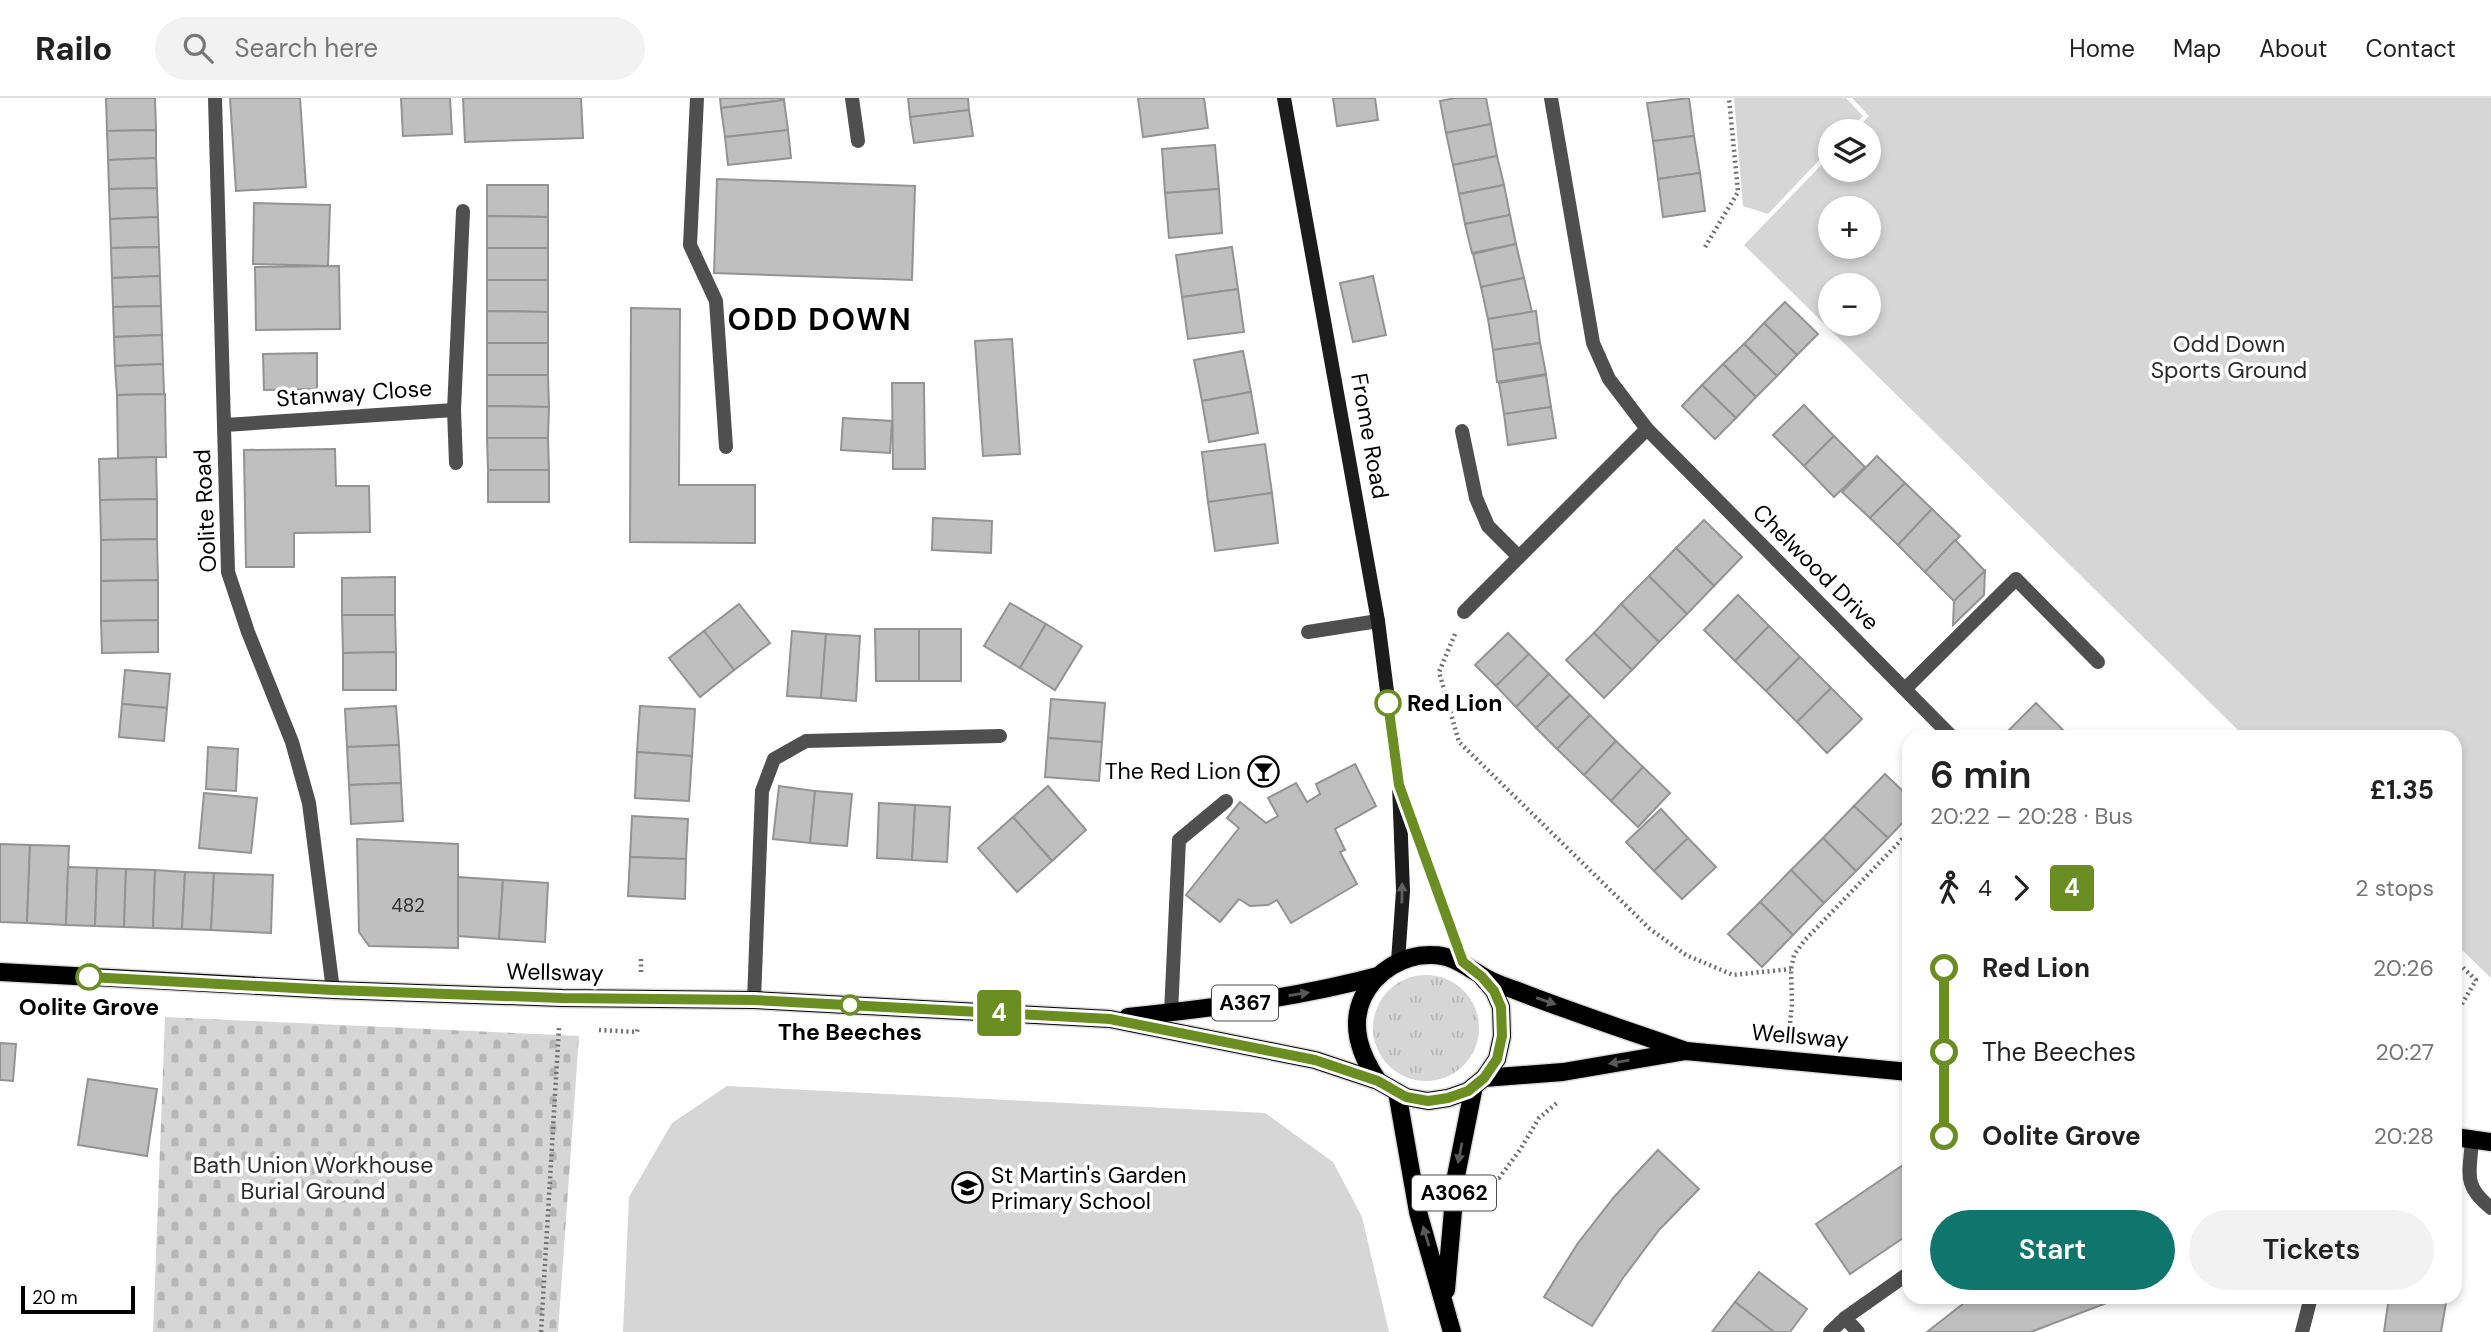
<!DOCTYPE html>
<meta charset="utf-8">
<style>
:root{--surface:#fff;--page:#f2f2f2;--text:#222;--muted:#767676;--line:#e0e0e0;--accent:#0f766e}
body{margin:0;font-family:"DM Sans",sans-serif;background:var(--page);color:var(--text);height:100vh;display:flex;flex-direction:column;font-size:26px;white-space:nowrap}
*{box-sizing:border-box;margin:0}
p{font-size:23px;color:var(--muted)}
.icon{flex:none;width:38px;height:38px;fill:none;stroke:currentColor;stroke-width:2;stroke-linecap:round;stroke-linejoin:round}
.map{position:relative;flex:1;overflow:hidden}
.sheet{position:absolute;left:1902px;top:632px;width:560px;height:574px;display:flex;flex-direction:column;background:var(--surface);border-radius:21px;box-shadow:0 4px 10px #0003}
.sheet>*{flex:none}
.badge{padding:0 14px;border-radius:5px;font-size:24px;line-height:46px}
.buttons{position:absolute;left:1818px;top:21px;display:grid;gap:14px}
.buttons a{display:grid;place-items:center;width:63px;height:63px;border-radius:50%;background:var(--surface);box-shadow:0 4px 10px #0003;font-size:35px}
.scale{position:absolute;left:21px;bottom:18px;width:114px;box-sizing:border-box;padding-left:7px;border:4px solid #000;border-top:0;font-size:19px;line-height:24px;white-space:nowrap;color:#000;-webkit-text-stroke:5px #fff;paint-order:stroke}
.map>.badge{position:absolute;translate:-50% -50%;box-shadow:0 0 0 4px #fff}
.legs{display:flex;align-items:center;gap:10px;height:77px;padding:0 28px;font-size:23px}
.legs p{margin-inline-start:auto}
.headline{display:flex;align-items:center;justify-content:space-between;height:119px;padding:0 28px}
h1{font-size:38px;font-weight:600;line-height:52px}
.action{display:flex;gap:14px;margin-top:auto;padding:14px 28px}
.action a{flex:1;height:80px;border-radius:42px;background:var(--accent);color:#fff;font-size:28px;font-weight:600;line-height:80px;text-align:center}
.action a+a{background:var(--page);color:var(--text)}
ul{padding:0 28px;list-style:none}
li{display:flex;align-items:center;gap:24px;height:84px;font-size:26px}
li i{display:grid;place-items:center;width:10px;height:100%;margin:0 9px;background:currentColor}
li i::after{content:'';width:18px;height:18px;margin:-9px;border:5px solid;border-radius:50%;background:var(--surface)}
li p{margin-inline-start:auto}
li:first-child i{background:linear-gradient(#0000 50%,currentColor 0)}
li:last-child i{background:linear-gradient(currentColor 50%,#0000 0)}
header{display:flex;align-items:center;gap:42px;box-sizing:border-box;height:98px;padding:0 35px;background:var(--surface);border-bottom:2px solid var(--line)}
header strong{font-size:33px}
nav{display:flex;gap:38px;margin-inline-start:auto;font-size:24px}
.search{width:490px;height:63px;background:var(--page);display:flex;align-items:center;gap:18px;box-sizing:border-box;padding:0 24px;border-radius:38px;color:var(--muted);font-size:26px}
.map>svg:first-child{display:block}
.grass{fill:url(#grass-tufts)}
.cemetery{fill:url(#cemetery-stones)}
.green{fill:#d6d6d6;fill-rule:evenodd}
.building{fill:#bfbfbf;stroke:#939393;stroke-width:2}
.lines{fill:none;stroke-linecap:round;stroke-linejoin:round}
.primary-casing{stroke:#dbdbdb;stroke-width:21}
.path{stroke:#717171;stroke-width:4.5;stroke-dasharray:2 3.5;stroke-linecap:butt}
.lane{stroke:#4f4f4f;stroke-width:14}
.street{stroke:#4f4f4f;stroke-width:14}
.secondary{stroke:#1c1c1c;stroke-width:14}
.primary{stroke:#000;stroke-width:18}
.oneway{fill:#606060}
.oneway2{fill:#595959}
.line-1-casing{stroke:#fff;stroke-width:16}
.line-1{stroke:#6b8e23;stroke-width:10}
.stop-1-dot{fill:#fff;stroke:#6b8e23;stroke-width:3.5}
.labels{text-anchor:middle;stroke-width:7;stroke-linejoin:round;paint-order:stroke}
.number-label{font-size:19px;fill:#303030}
.shield{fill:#fff;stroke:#4c4c4c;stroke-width:2}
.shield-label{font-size:21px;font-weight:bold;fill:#000}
.park-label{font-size:23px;fill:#2d2d2d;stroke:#fff}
.street-label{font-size:23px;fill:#000;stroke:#fff}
.stop-label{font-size:23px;font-weight:bold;fill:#000;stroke:#fff}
.poi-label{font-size:23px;fill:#000;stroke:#fff;text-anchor:end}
.district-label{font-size:30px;font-weight:bold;letter-spacing:2px;fill:#000;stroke:#fff}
</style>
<header>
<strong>Railo</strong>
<div class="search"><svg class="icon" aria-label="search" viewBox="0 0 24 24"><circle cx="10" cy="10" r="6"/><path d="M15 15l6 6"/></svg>Search here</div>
<nav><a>Home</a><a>Map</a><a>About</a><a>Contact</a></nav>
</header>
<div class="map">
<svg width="2491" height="1234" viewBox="0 0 2491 1234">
<defs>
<pattern id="grass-tufts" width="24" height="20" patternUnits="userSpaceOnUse" patternTransform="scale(1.75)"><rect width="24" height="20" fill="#d6d6d6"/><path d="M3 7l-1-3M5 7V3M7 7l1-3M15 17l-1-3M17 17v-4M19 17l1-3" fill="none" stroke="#b6b6b6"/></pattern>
<pattern id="cemetery-stones" width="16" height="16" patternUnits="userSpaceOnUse" patternTransform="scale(1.75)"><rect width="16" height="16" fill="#d6d6d6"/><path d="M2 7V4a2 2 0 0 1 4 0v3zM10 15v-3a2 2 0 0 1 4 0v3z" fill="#b6b6b6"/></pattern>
</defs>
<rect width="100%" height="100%" fill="#fff"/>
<circle class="grass" cx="1426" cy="930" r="53"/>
<path class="cemetery" d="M165,919l414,19 -21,296h-405z"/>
<g class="green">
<path d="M1734,0h112l17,18 -15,15h-18v18l-62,65 -25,-8z"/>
<path d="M1852,0h639v880l-36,-35v-206h-210l-501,-492 86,-89v14h39v-39h-15l15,-15zM1830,110h39v39h-39zM1869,187v39h-39v-39z"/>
<path d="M727,988l538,27 68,49 29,55 27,115h-766l6,-135 43,-74z"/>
</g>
<g class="building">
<path d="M106,0h49l1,32 -49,1z"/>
<path d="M230,0h70l6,89 -70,4z"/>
<path d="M401,0h49l2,36 -49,2z"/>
<path d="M463,0h118l2,40 -118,4z"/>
<path d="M720,0h64v2l-63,8z"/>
<path d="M908,0h60l1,12 -59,7z"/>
<path d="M1138,0h66l4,30 -65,9z"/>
<path d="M1333,0h42l3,22 -41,6z"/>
<path d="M1455,0h31l5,26 -45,9 -6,-32z"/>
<path d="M1689,0l5,38 -41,5 -6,-38z"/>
<path d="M784,2l4,30 -63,7 -4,-29z"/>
<path d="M969,12l4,26 -59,7 -4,-26z"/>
<path d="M1491,26l6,32 -44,9 -7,-32z"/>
<path d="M156,32v28l-48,2 -1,-29z"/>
<path d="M788,32l3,28 -63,7 -3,-28z"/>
<path d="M1694,38l6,37 -42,6 -5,-38z"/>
<path d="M1215,47l4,44 -54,4 -3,-44z"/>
<path d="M1497,58l7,29 -45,9 -6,-29z"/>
<path d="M156,60l1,30 -48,1 -1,-29z"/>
<path d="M1700,75l5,38 -42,6 -5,-38z"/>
<path d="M717,81l198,7 -3,94 -198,-7z"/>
<path d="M487,87h61v32l-61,-1z"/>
<path d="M1504,87l6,30 -45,9 -6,-30z"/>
<path d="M157,90l1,29 -48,2 -1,-30z"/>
<path d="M1219,91l3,44 -53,5 -4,-45z"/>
<path d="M254,105l76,2 -2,61 -75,-2z"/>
<path d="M1510,117l6,29 -44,9 -7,-29z"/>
<path d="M487,118l61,1v31h-61z"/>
<path d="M158,119l1,30 -48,1 -1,-29z"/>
<path d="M1516,146l8,34 -43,9 -8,-33z"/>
<path d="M159,149l1,29 -48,2 -1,-30z"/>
<path d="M1232,149l6,42 -56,8 -6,-42z"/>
<rect x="487" y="150" width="61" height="32"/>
<path d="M339,168l1,63 -84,1 -1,-63z"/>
<path d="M160,178l1,30 -48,1 -1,-29z"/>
<path d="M1373,178l13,59 -33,7 -13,-59z"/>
<path d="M1524,180l8,34 -44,7 -7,-32z"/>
<path d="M487,182h61v32l-61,-1z"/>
<path d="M1238,191l6,43 -56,7 -6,-42z"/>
<path d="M1785,204l33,32 -21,21 -33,-32z"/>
<path d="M161,208l1,29 -48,2 -1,-30z"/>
<path d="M631,210l49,1 -1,176h76v58l-125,-1z"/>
<path d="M487,213l61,1v31h-61z"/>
<path d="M1536,213l4,32 -47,7 -5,-31z"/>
<path d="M1764,225l33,32 -20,21 -33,-32z"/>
<path d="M162,237l1,29 -48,2 -1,-29z"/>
<path d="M1012,241l8,115 -37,2 -8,-115z"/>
<rect x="487" y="245" width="61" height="32"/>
<path d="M1540,245l6,31 -49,8 -4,-32z"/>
<path d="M1744,246l33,32 -21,21 -33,-33z"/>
<path d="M1243,253l8,41 -49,9 -8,-41z"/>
<path d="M317,255v36l-53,1 -1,-36z"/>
<path d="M163,266l1,30 -47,1 -2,-29z"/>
<path d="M1723,266l33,33 -20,21 -34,-33z"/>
<path d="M487,277h61l1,32 -62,-1z"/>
<path d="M1546,277l5,32 -47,7 -5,-31z"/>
<path d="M892,285h32l1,86h-32z"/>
<path d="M1702,287l34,33 -21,21 -33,-33z"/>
<path d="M1251,294l7,41 -49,9 -7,-41z"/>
<path d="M165,296l1,63 -48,1 -1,-63z"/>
<path d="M1804,307l30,31 -30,30 -31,-31z"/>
<path d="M487,308l62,1 -1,31h-61z"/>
<path d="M1551,309l5,31 -48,7 -4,-31z"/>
<path d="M843,320l49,3 -2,32 -49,-3z"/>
<path d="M1834,338l31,31 -31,30 -30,-31z"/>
<path d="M487,340h61l1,32h-61z"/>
<path d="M1265,346l7,49 -64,9 -6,-50z"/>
<path d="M335,351l1,37h33l1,46 -76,1v34h-48l-2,-117z"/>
<path d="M1877,358l28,27 -35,35 -28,-26z"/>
<path d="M156,359l1,42 -57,1 -1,-41z"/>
<rect x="488" y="372" width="61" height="32"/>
<path d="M1905,385l27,26 -34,36 -28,-27z"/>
<path d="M1272,395l6,50 -63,8 -7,-49z"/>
<path d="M157,401v40l-56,1 -1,-40z"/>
<path d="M1932,411l28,27 -35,36 -27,-27z"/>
<path d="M933,420l59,3 -1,32 -59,-3z"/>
<path d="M1704,422l38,37 -28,29 -38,-38z"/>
<path d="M157,441l1,41 -57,1v-41z"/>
<path d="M1955,442l30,31 -31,30 -29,-29z"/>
<path d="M1676,450l38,38 -27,28 -38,-38z"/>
<path d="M1985,473l-1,24 -31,30 1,-24z"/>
<path d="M1649,478l38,38 -28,28 -38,-38z"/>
<path d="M395,479v38h-53v-37z"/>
<path d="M158,482v40l-57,1v-40z"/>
<path d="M1738,497l31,31 -34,35 -31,-31z"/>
<path d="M1010,505l36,21 -26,44 -36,-22z"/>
<path d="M739,506l31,39 -36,27 -30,-39z"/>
<path d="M1621,506l38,38 -27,28 -38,-37z"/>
<path d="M342,517h53l1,37 -53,1z"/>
<path d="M158,522v32l-56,1 -1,-32z"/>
<path d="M1046,526l36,22 -27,44 -35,-22z"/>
<path d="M1769,528l31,31 -34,34 -31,-30z"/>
<path d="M875,531h44v52h-43z"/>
<rect x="919" y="531" width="42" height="52"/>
<path d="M704,533l30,39 -34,27 -31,-39z"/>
<path d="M792,533l34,3 -5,64 -34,-2z"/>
<path d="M1508,535l21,21 -33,32 -21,-21z"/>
<path d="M1594,535l38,37 -28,28 -38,-38z"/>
<path d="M826,536l34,2 -4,65 -35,-3z"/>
<path d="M396,554v38h-53v-37z"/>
<path d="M1529,556l20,20 -33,33 -20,-21z"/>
<path d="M1800,559l31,31 -34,34 -31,-31z"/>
<path d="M125,572l45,4 -3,34 -45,-4z"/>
<path d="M1549,576l21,21 -34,33 -20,-21z"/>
<path d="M1831,590l31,31 -35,34 -30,-31z"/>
<path d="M1570,597l20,20 -33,34 -21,-21z"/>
<path d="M1051,601l54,4 -3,39 -54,-4z"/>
<path d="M2036,605l34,34h-68z"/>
<path d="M122,606l45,4 -3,33 -45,-4z"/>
<path d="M396,608l3,39 -52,2 -2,-38z"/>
<path d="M640,608l55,3 -3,47 -55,-4z"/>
<path d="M1590,617l26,26 -32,34 -27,-26z"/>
<path d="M1048,640l54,4 -3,39 -54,-4z"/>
<path d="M1616,643l27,26 -32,34 -27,-26z"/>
<path d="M399,647l2,38 -52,2 -2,-38z"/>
<path d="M208,649l30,2 -2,42 -30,-2z"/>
<path d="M637,654l55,4 -3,45 -54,-3z"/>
<path d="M1355,666l21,42 -41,23 10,21 -5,2 17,32 -66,39 -14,-23 -9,5 -18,1 -11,-7 -19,23 -34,-27 53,-67 -12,-10 13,-16 26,21 12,-7 -10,-18 28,-15 11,19 13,-8 -4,-10z"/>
<path d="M1643,669l27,26 -32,34 -27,-26z"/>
<path d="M1885,676l24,23v19l-21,22 -34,-32z"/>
<path d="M401,685l2,38 -52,3 -2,-39z"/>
<path d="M779,688l36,5 -5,52 -37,-4z"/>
<path d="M1048,688l38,44 -34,31 -39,-44z"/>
<path d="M815,693l37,3 -5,52 -37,-3z"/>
<path d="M204,695l53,5 -6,55 -52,-5z"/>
<path d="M879,705l36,2 -3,55 -35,-2z"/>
<path d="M915,707l35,2 -3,55 -35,-2z"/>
<path d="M1854,708l34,32 -32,33 -33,-33z"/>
<path d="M1661,711l27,29 -34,33 -28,-29z"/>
<path d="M632,718l56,3 -2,40 -56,-2z"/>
<path d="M1013,719l39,44 -35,31 -39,-44z"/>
<path d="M1688,740l28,29 -34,32 -28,-28z"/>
<path d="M1823,740l33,33 -32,32 -33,-33z"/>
<path d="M357,741l101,5v104l-89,-2 -10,-14z"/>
<path d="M0,746l30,1 -3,78 -27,-1z"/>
<path d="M30,747l39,1 -3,79 -39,-2z"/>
<path d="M630,759l56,2 -1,40 -57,-3z"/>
<path d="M68,769l29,1 -2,58 -29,-1z"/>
<path d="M97,770l29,1 -2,58 -29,-1z"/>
<path d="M126,771l29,1 -2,58 -29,-1z"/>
<path d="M155,772l30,2 -3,57 -29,-1z"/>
<path d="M1791,772l33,33 -31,32 -33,-33z"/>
<path d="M185,774l29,1 -3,57 -29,-1z"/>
<path d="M214,775l59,2 -2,58 -60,-3z"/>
<path d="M458,779l45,3 -4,59 -41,-3z"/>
<path d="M503,782l45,3 -3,59 -46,-3z"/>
<path d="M1760,804l33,33 -31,32 -34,-33z"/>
<path d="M0,945l16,1 -3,37 -13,-1z"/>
<path d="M88,981l69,10 -10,67 -69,-11z"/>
<path d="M1658,1052l41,39 -40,41 -36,48 -31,48 -48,-29 34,-54 36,-46z"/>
<path d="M1909,1063v73l-59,40 -34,-50z"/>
<path d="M1759,1174l48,37 -17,23h-16l-39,-30z"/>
<path d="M1976,1199h170l-37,5 -78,30h-104l37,-29z"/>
<path d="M2389,1199h58l-6,35h-57z"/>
<path d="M1735,1204l39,30h-62z"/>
</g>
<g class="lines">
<defs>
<g id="primary">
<path d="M0,874l333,18 229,8 192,2 356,19 205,41 63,21 28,16 22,4 20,-3 20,-7 16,-13 13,-19 5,-23 -1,-29 -7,-16 -12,-14"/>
<path d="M1128,919c84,-9 168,-19 250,-41"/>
<path d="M1484,980l79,-6 123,-21 223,21"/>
<path d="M1378,983c-17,-25 -29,-54 -15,-84 13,-26 41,-43 69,-42 20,0 33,11 49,20 10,7 23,11 34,15 56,22 114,41 171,61"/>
<path d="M1397,994l21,120 34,120"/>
<path d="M2455,1039l36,5"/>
<path d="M1446,1192l10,-114 18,-90"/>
</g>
</defs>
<use href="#primary" class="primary-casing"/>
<g class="path">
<path d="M1705,149l33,-55 -9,-94"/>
<path d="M1455,536l-16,38 20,70 191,187 36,26 47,20 58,-6"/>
<path d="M2228,637l2,2"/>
<path d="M2455,862l21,20 -21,36"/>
<path d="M641,874v-13"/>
<path d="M599,932l38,2 1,-5"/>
<path d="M1789,936l3,-30 -1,-35 3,-14 10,-14 105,-109"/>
<path d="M1482,1079l17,1 21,-28 19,-32 19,-16"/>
<path d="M541,1234l18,-305"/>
</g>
<g class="lane">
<path d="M697,0l-7,147 26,56 10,146"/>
<path d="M1308,534l70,-11"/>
<path d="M1905,591l111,-110 82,83"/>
<path d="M1171,915l8,-173 47,-39"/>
<path d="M2472,1042c-2,33 -10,45 19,68"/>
</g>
<g class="street">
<path d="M215,0l13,474 20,60 44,110 17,61 24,187"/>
<path d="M852,0l6,43"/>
<path d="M1551,0l42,245 16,36 38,50 305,308"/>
<path d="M454,312l2,53"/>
<path d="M225,327l229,-15 9,-199"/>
<path d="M1462,333l14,67 12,28 31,31"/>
<path d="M1464,514l183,-183"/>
<path d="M1909,804v-1"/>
<path d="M754,902l8,-209 12,-32 32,-18 194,-5"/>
<path d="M1845,1220l13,14"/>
<path d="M1830,1234l15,-14 64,-45"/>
<path d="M2302,1234l9,-35"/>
</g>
<g class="secondary">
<path d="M1284,0l94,523 21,164 4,106 -5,70"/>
<path d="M1404,701l59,163"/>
</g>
<use href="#primary" class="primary"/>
</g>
<defs><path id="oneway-solid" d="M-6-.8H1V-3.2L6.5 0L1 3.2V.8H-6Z" transform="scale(1.75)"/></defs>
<use class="oneway" href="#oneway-solid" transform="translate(1402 795) rotate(-89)"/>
<g class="oneway2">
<use href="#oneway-solid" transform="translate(1299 896) rotate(-9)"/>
<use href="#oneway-solid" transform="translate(1546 903) rotate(19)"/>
<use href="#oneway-solid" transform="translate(1619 964) rotate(170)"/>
<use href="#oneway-solid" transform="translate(1460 1055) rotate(101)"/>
<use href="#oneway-solid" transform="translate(1426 1138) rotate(-107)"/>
</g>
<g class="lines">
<defs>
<path id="line-1" d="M89,879l244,13 229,8 192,2 356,19 205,41 63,21 28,16 22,4 20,-3 20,-7 16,-13 13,-19 5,-23 -1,-29 -7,-16 -12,-14 -19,-15 -64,-177 -11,-82"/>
</defs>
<use href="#line-1" class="line-1-casing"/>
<use href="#line-1" class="line-1"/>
</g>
<defs>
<symbol id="bar-ring" viewBox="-11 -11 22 22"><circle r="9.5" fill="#fff" stroke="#000" stroke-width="1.5"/><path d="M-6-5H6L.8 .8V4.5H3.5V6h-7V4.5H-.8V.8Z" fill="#000"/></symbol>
<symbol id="school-ring" viewBox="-11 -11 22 22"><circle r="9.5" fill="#fff" stroke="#000" stroke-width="1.5"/><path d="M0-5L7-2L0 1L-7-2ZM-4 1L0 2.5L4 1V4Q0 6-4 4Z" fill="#000"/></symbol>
</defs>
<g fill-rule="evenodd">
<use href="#bar-ring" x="1246" y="656" width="35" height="35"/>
<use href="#school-ring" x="950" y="1072" width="35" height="35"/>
</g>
<g class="stop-1-dot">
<circle cx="1388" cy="605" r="12"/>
<circle cx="89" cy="879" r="12"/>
<circle cx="850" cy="907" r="9"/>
</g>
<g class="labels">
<g class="number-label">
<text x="408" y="814">482</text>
</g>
<g class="shield">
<rect x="1212" y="887.5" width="66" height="35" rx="5"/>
<rect x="1412" y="1077.5" width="84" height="35" rx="5"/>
</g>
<g class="shield-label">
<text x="1245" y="912">A367</text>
<text x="1454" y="1102">A3062</text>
</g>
<g class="park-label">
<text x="2229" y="254">Odd Down<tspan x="2229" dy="26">Sports Ground</tspan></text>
<text x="313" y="1075">Bath Union Workhouse<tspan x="313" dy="26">Burial Ground</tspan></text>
</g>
<g class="street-label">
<text transform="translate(354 295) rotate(-4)" y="8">Stanway Close</text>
<text transform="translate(1370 338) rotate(80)" y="8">Frome Road</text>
<text transform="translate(205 413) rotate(-93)" y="8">Oolite Road</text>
<text transform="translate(1816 469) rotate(45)" y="8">Chelwood Drive</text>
<text transform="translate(555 874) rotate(1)" y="8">Wellsway</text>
<text transform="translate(1800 938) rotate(5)" y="8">Wellsway</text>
</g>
<g class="stop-label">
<text x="1407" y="613" text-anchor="start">Red Lion</text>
<text x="89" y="917">Oolite Grove</text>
<text x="850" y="942">The Beeches</text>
</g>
<g class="poi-label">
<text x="1241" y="681">The Red Lion</text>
<text x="991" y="1085" text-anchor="start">St Martin's Garden<tspan x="991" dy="26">Primary School</tspan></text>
</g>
<g class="district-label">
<text x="820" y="232">ODD DOWN</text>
</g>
</g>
</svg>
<div class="buttons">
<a><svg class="icon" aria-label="layers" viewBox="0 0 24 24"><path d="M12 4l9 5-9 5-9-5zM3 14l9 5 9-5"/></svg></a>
<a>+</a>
<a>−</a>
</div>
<div class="scale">20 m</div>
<b class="badge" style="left:999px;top:915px;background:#6b8e23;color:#fff">4</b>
<section class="sheet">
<div class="headline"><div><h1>6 min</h1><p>20:22 – 20:28 · Bus</p></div><b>£1.35</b></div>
<div class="legs"><svg class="icon" aria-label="walk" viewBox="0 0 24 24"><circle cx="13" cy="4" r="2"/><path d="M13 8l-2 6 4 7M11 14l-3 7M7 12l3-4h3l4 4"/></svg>4<svg class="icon" aria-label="forward" viewBox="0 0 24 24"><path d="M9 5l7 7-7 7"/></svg><b class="badge" style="background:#6b8e23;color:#fff">4</b><p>2 stops</p></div>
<ul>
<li><i style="color:#6b8e23"></i><b>Red Lion</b><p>20:26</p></li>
<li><i style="color:#6b8e23"></i><span>The Beeches</span><p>20:27</p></li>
<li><i style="color:#6b8e23"></i><b>Oolite Grove</b><p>20:28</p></li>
</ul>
<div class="action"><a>Start</a><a>Tickets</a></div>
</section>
</div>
